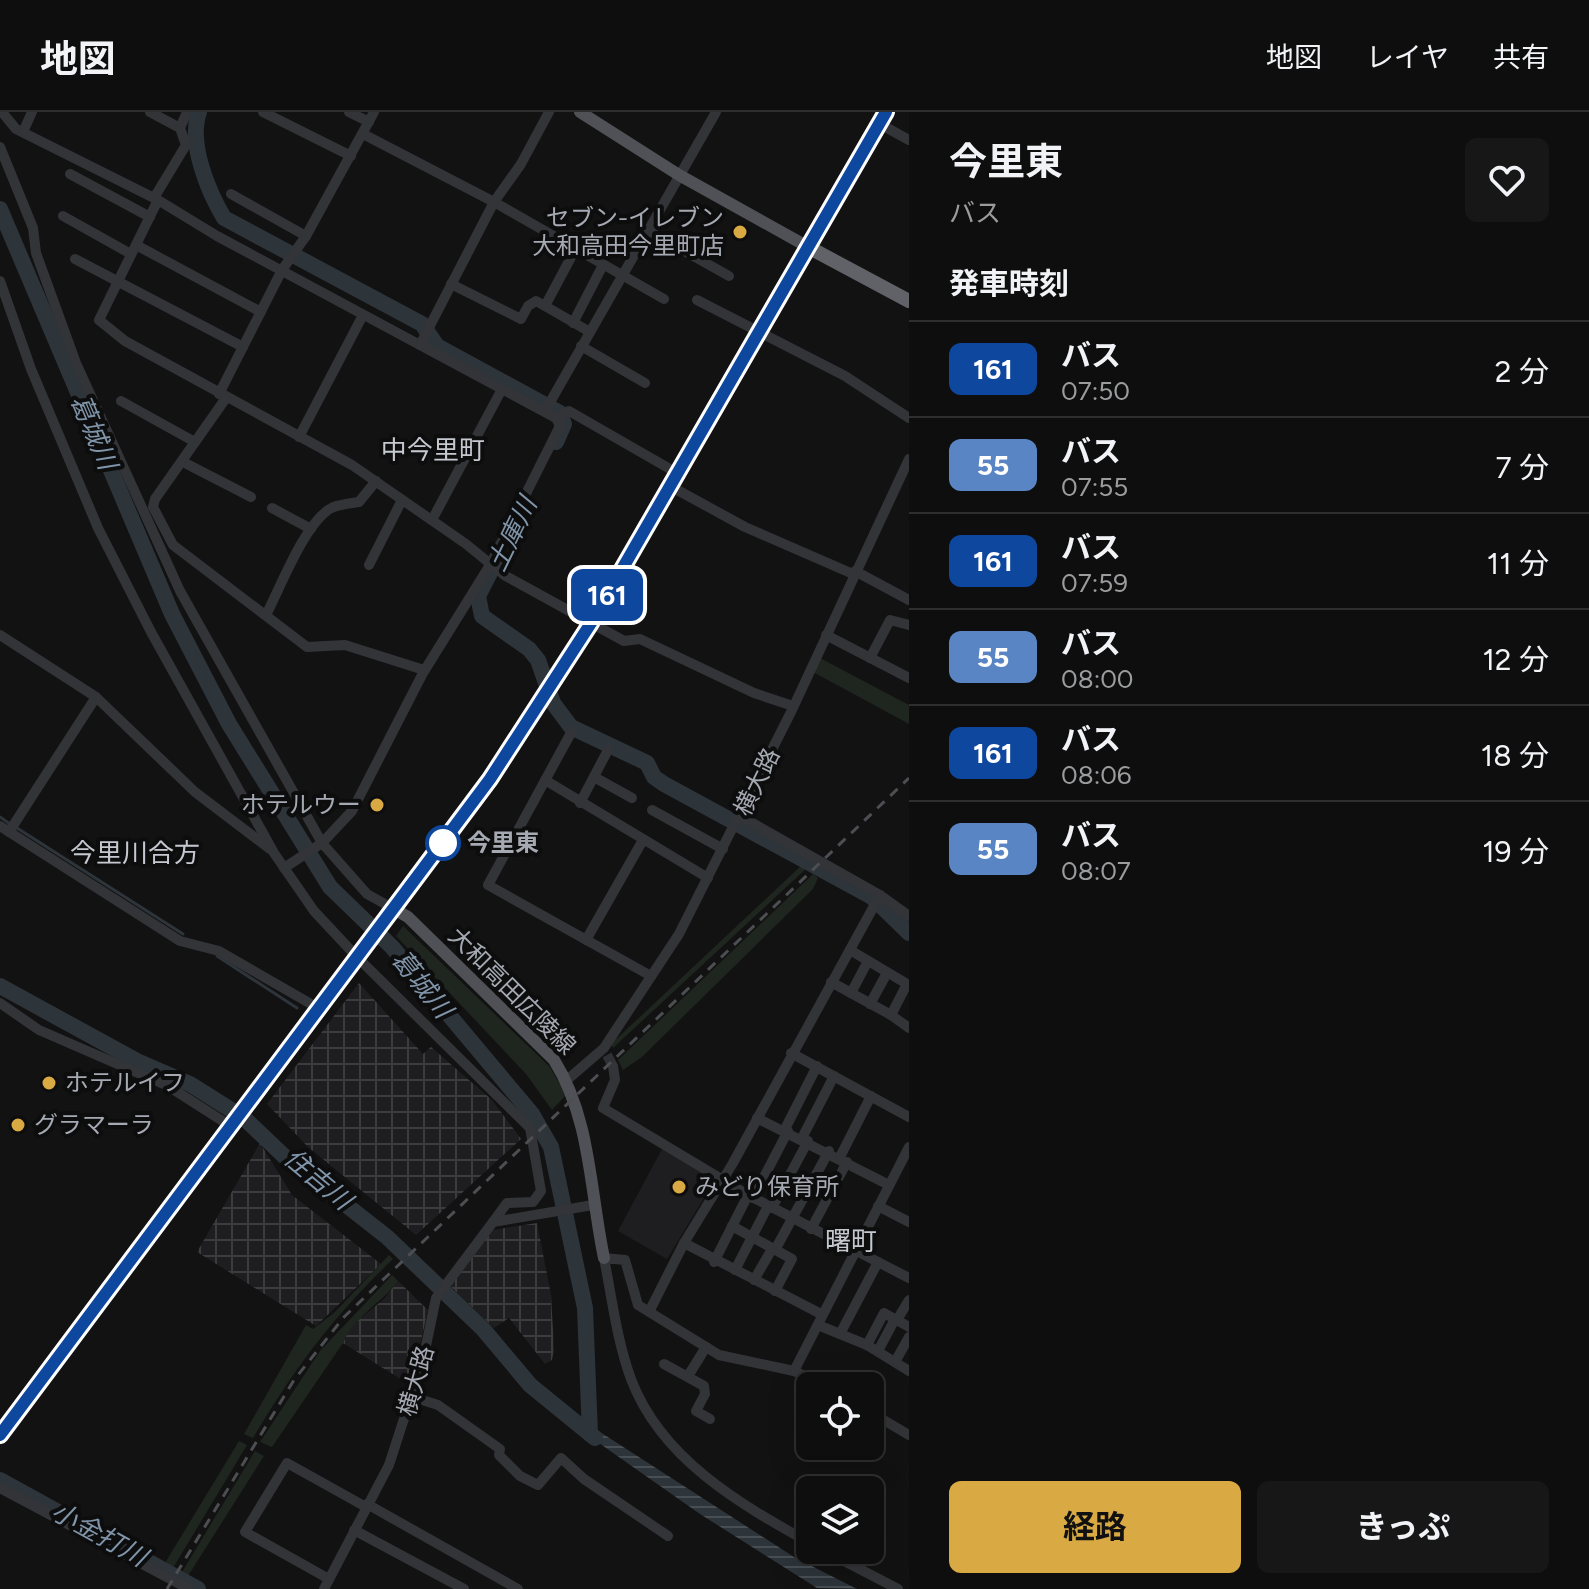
<!DOCTYPE html>
<html lang="ja">
<meta charset="utf-8">
<style>
:root{--surface:#0e0e0e;--page:#171717;--text:#f1f3f6;--muted:#9b9c9e;--line:#2e2e2e;--accent:#d9a943}
body{margin:0;font-family:Figtree,"Noto Sans JP",sans-serif;background:var(--page);color:var(--text);height:100vh;display:flex;flex-direction:column;font-size:30px;white-space:nowrap}
*{box-sizing:border-box;margin:0}
p{font-size:26px;color:var(--muted)}
.icon{flex:none;width:44px;height:44px;fill:none;stroke:currentColor;stroke-width:2;stroke-linecap:round;stroke-linejoin:round}
.map{position:relative;flex:1;overflow:hidden}
.drawer{display:flex;flex-direction:column;background:var(--surface);width:680px}
.drawer>*{flex:none}
.badge{padding:0 16px;border-radius:12px;font-size:28px;line-height:52px}
.controls{position:absolute;left:796px;top:1260px;display:grid;gap:16px}
.controls a{display:grid;place-items:center;width:88px;height:88px;border-radius:12px;background:var(--surface);box-shadow:0 8px 32px #0002,0 0 0 2px var(--line);font-size:40px}
.map>.badge{position:absolute;translate:-50% -50%;box-shadow:0 0 0 4px #fff}
h2{padding:0 40px;font-size:30px;line-height:72px}
.round{display:grid;place-items:center;flex:none;width:84px;height:84px;border-radius:12px;background:var(--page)}
.overview{display:flex;align-items:center;justify-content:space-between;height:136px;padding:0 40px}
h1{font-size:38px;font-weight:700;line-height:60px}
.button{display:flex;gap:16px;margin-top:auto;padding:16px 40px}
.button a{flex:1;height:92px;border-radius:12px;background:var(--accent);color:#111;font-size:32px;font-weight:700;line-height:92px;text-align:center}
.button a+a{background:var(--page);color:var(--text)}
ul{padding:0;list-style:none}
li{display:flex;align-items:center;gap:24px;height:96px;padding:0 40px;border-top:2px solid var(--line)}
li div{flex:1}
li b{display:block;font-size:30px}
li em{font-style:normal}
li .badge{min-width:88px;font-weight:700;text-align:center}
header{display:flex;align-items:center;gap:48px;box-sizing:border-box;height:112px;padding:0 40px;background:var(--surface);border-bottom:2px solid var(--line)}
header strong{font-size:38px}
nav{display:flex;gap:44px;margin-inline-start:auto;font-size:28px}
main{display:flex;flex:1;min-height:0}
.map>svg:first-child{display:block}
.built{fill:#1e1e20}
.industrial{fill:url(#industrial-grid)}
.green{fill:#1f251f}
.water{fill:url(#water-rules)}
.lines{fill:none;stroke-linecap:round;stroke-linejoin:round}
.stream{stroke:#2d343a;stroke-width:3}
.river{stroke:#2d343a;stroke-width:16}
.minor-tunnel{stroke:#2f3033;stroke-width:10;stroke-dasharray:10 5;stroke-linecap:butt}
.minor{stroke:#333438;stroke-width:10}
.major{stroke:#505156;stroke-width:12}
.highway{stroke:#606268;stroke-width:14}
.rail{stroke:#4d4e52;stroke-width:3;stroke-dasharray:10 8;stroke-linecap:butt}
.line-casing{stroke:#fff;stroke-width:18}
.line{stroke:#0e479e;stroke-width:12}
.poi-dot{fill:#d9a943;stroke:#0d0d0e;stroke-width:3}
.stop-dot{fill:#fff;stroke:#0e479e;stroke-width:4}
.labels{text-anchor:middle;stroke-width:8;stroke-linejoin:round;paint-order:stroke}
.poi-label{font-size:24px;fill:#a5a9b2;stroke:#0d0d0e;text-anchor:start}
.street-label{font-size:24px;fill:#a5a9b2;stroke:#0d0d0e}
.stop-label{font-size:24px;font-weight:bold;fill:#a5a9b2;stroke:#0d0d0e;text-anchor:start}
.water-label{font-size:26px;font-style:italic;fill:#8095a9;stroke:#0d0d0e}
.neighbourhood-label{font-size:26px;fill:#c5c8cf;stroke:#0d0d0e}
</style>
<header>
<strong>地図</strong>
<nav><a>地図</a><a>レイヤ</a><a>共有</a></nav>
</header>
<main>
<div class="map">
<svg width="909" height="1477" viewBox="0 0 909 1477">
<defs>
<pattern id="industrial-grid" width="8" height="8" patternUnits="userSpaceOnUse" patternTransform="scale(2)"><rect width="8" height="8" fill="#1e1e20"/><path d="M0 4h8M4 0v8" fill="none" stroke="#3c3c3e"/></pattern>
<pattern id="water-rules" width="6" height="5" patternUnits="userSpaceOnUse" patternTransform="scale(2)"><rect width="6" height="5" fill="#2d343a"/><path d="M0 2.5h6" fill="none" stroke="#484f54"/></pattern>
</defs>
<rect width="100%" height="100%" fill="#121213"/>
<path class="built" d="M662,1037l50,27 1,7 -46,76 -49,-28z"/>
<g class="industrial">
<path d="M359,871l64,71 8,-7 61,53 29,39 -105,96 -108,-88 -41,-43z"/>
<path d="M260,1031l32,52 89,69 -65,62 -119,-74z"/>
<path d="M537,1111l14,72 3,54 -2,11 -7,4 -36,-46 -15,10 -44,-42 43,-56z"/>
<path d="M398,1169l30,29 -12,52 -9,21 -64,-40 7,-16 34,-28z"/>
</g>
<g class="green">
<path d="M820,546l89,47v19l-96,-52z"/>
<path d="M804,751l5,3 -196,182 -2,-4z"/>
<path d="M813,762l5,4 -5,11 -171,168 -19,13 -5,-10z"/>
<path d="M403,814l147,141 16,28 -14,15 -26,-36 -130,-138z"/>
<path d="M389,1143l4,4c-62,60 -96,106 -140,179l-9,-4 62,-109 7,4 22,-17z"/>
<path d="M392,1163l6,6c-17,23 -45,36 -55,62l-71,104 -12,-5 60,-91z"/>
<path d="M239,1329l8,4 -74,123 -8,-5z"/>
<path d="M255,1339l9,5 -76,120 -6,-4z"/>
</g>
<path class="water" d="M583,1309l211,136 63,32 -40,-1 -117,-74 -121,-85z"/>
<g class="lines">
<g class="stream">
<path d="M0,705l10,7"/>
<path d="M17,716l166,106"/>
<path d="M217,844l80,52"/>
</g>
<g class="river">
<path d="M199,0c-11,31 9,79 25,106l198,106 15,22 123,67 4,11 -8,18"/>
<path d="M0,97l172,405 57,110 101,163 62,60 140,167 19,33 34,161 5,126"/>
<path d="M497,447l-19,37 4,20 47,33 9,11 15,43 18,24 76,36 7,14 10,7 208,113 37,36"/>
<path d="M0,874l137,75 53,23 54,34 41,39 102,80 96,92 47,56 65,53"/>
<path d="M0,1368l198,109"/>
</g>
<path class="minor-tunnel" d="M607,943l6,11"/>
<g class="minor">
<path d="M2,0l14,17 142,71 59,36 339,182 4,8 -70,139 -67,108 -71,138 -30,32 -38,25"/>
<path d="M150,0l30,16"/>
<path d="M263,0l88,44"/>
<path d="M349,0l20,10"/>
<path d="M880,12l29,16"/>
<path d="M23,20l9,-20"/>
<path d="M363,22l131,68 170,97"/>
<path d="M0,35l33,81 3,25 40,110 104,228 142,252 45,51 27,15"/>
<path d="M70,62l80,43"/>
<path d="M231,82l75,42"/>
<path d="M154,86l32,-53 -6,-17 7,-16"/>
<path d="M158,88l-59,120 26,21 227,124 114,79 38,31 120,66 16,-2 114,54 39,13"/>
<path d="M63,104l68,38"/>
<path d="M647,118l82,46"/>
<path d="M136,133l125,67"/>
<path d="M576,136l-31,58 45,26"/>
<path d="M75,147l168,88"/>
<path d="M0,169l31,88 67,159 53,104 123,221 40,58 43,46 173,171 11,63 -8,11 -26,1 -14,19"/>
<path d="M451,172l70,35 7,-13 8,-5 9,5"/>
<path d="M697,188l148,76 64,42"/>
<path d="M573,211l30,-58"/>
<path d="M420,233l74,-143 27,-38 28,-52"/>
<path d="M581,234l64,37"/>
<path d="M219,282l63,-124 24,-34 68,-124"/>
<path d="M226,286l-71,101 -2,8 20,38 134,102 38,-2 79,25"/>
<path d="M121,289l74,41"/>
<path d="M545,299l171,-299"/>
<path d="M556,306l13,-7 108,62"/>
<path d="M299,325l64,-122"/>
<path d="M183,350l68,35"/>
<path d="M670,374l75,41 108,47"/>
<path d="M272,396l39,21"/>
<path d="M432,408l70,-131"/>
<path d="M369,453l33,-65"/>
<path d="M855,459l54,29"/>
<path d="M266,503c15,-29 37,-87 62,-105 8,-6 21,-6 31,-8l17,-21"/>
<path d="M0,523l96,62 99,95 75,57"/>
<path d="M826,523l83,43"/>
<path d="M870,546l20,-38 19,5"/>
<path d="M572,619l-84,154 163,91"/>
<path d="M594,665l38,21"/>
<path d="M545,668l163,98"/>
<path d="M580,691l28,-53"/>
<path d="M652,698l71,39"/>
<path d="M740,704l140,79 29,21"/>
<path d="M0,714l180,115 39,10 99,57"/>
<path d="M9,720l87,-135"/>
<path d="M586,828l57,-100"/>
<path d="M831,870l60,33 16,-31 -57,-34"/>
<path d="M851,881l17,-32"/>
<path d="M0,891l39,27 129,56 64,41"/>
<path d="M870,892l17,-31"/>
<path d="M891,903l18,13"/>
<path d="M791,941l118,64"/>
<path d="M613,954l2,14 -12,28 145,87 161,83"/>
<path d="M567,968l37,-32 75,-114 113,-224 117,-251"/>
<path d="M757,1006l132,67"/>
<path d="M785,1017l32,-63"/>
<path d="M802,1026l32,-62"/>
<path d="M840,1045l31,-61"/>
<path d="M788,1065l40,20"/>
<path d="M753,1086l35,-67"/>
<path d="M878,1094l31,16"/>
<path d="M772,1096l36,-67"/>
<path d="M732,1114l60,33 -17,32"/>
<path d="M811,1117l36,-67"/>
<path d="M684,1131l137,71"/>
<path d="M775,1138l54,-99"/>
<path d="M714,1150l34,-67"/>
<path d="M735,1158l33,-64"/>
<path d="M754,1168l18,-31"/>
<path d="M650,1198l34,-67 49,-80 147,-268"/>
<path d="M897,1208l12,-20"/>
<path d="M818,1213l49,20 42,26"/>
<path d="M840,1222l38,-72"/>
<path d="M867,1233l17,-32 25,14"/>
<path d="M878,1239l17,-32"/>
<path d="M895,1250l14,-25"/>
<path d="M664,1252l40,22 1,8 -9,17 14,8"/>
<path d="M794,1259l115,-224"/>
<path d="M688,1264l18,-29"/>
<path d="M413,1285l25,8 62,44 -1,6 21,21 18,9 23,-27 23,21 84,57"/>
<path d="M870,1300l39,23"/>
<path d="M0,1376l189,101"/>
<path d="M367,1392l151,85"/>
<path d="M354,1418l110,59"/>
<path d="M810,1431c-70,-39 -149,-84 -179,-164 -14,-38 -19,-80 -27,-121l21,2 13,45 81,50 75,16 32,15"/>
<path d="M823,1438l75,39"/>
<path d="M329,1467l-84,-47 42,-69 79,44"/>
<path d="M324,1477l65,-124 34,-105 13,-62 57,-76 100,-17"/>
</g>
<g class="major">
<path d="M580,0l99,63 131,73"/>
<path d="M394,797l14,8 146,143c37,59 36,132 50,198"/>
</g>
<g class="highway">
<path d="M810,136l99,53"/>
<path d="M0,1323l490,-656 101,-156 295,-511"/>
</g>
<path class="rail" d="M167,1477l127,-209 50,-63 565,-539"/>
</g>
<g class="lines">
<defs>
<path id="line" d="M0,1323l490,-656 101,-156 295,-511"/>
</defs>
<use href="#line" class="line-casing"/>
<use href="#line" class="line"/>
</g>
<g class="poi-dot">
<circle cx="740" cy="120" r="8"/>
<circle cx="377" cy="693" r="8"/>
<circle cx="49" cy="971" r="8"/>
<circle cx="18" cy="1013" r="8"/>
<circle cx="679" cy="1075" r="8"/>
</g>
<circle class="stop-dot" cx="443" cy="731" r="16"/>
<g class="labels">
<g class="poi-label">
<text x="724" y="114" text-anchor="end">セブン-イレブン<tspan x="724" dy="28">大和高田今里町店</tspan></text>
<text x="361" y="701" text-anchor="end">ホテルウー</text>
<text x="65" y="979">ホテルイフ</text>
<text x="34" y="1021">グラマーラ</text>
<text x="695" y="1083">みどり保育所</text>
</g>
<g class="street-label">
<text transform="translate(757 670) rotate(-64)" y="8">横大路</text>
<text transform="translate(512 879) rotate(45)" y="8">大和高田広陵線</text>
<text transform="translate(416 1269) rotate(-74)" y="8">横大路</text>
</g>
<g class="stop-label">
<text x="467" y="739">今里東</text>
</g>
<g class="water-label">
<text transform="translate(94 320) rotate(67)" y="9">葛城川</text>
<text transform="translate(512 422) rotate(-64)" y="9">土庫川</text>
<text transform="translate(422 872) rotate(51)" y="9">葛城川</text>
<text transform="translate(318 1067) rotate(40)" y="9">住吉川</text>
<text transform="translate(99 1422) rotate(29)" y="9">小金打川</text>
</g>
<g class="neighbourhood-label">
<text x="433" y="347">中今里町</text>
<text x="135" y="750">今里川合方</text>
<text x="851" y="1138">曙町</text>
</g>
</g>
</svg>
<div class="controls">
<a><svg class="icon" aria-label="locate" viewBox="0 0 24 24"><circle cx="12" cy="12" r="6"/><path d="M12 2v4M12 18v4M2 12h4M18 12h4"/></svg></a>
<a><svg class="icon" aria-label="layers" viewBox="0 0 24 24"><path d="M12 4l9 5-9 5-9-5zM3 14l9 5 9-5"/></svg></a>
</div>
<b class="badge" style="left:607px;top:483px;background:#0e479e;color:#fff">161</b>
</div>
<section class="drawer">
<div class="overview"><div><h1>今里東</h1><p>バス</p></div><a class="round"><svg class="icon" aria-label="heart" viewBox="0 0 24 24"><path d="M12 20l-8-8c-3-5 5-10 8-4 3-6 11-1 8 4z"/></svg></a></div>
<h2>発車時刻</h2>
<ul>
<li><span class="badge" style="background:#0e479e;color:#fff">161</span><div><b>バス</b><p>07:50</p></div><em>2 分</em></li>
<li><span class="badge" style="background:#5985c4;color:#fff">55</span><div><b>バス</b><p>07:55</p></div><em>7 分</em></li>
<li><span class="badge" style="background:#0e479e;color:#fff">161</span><div><b>バス</b><p>07:59</p></div><em>11 分</em></li>
<li><span class="badge" style="background:#5985c4;color:#fff">55</span><div><b>バス</b><p>08:00</p></div><em>12 分</em></li>
<li><span class="badge" style="background:#0e479e;color:#fff">161</span><div><b>バス</b><p>08:06</p></div><em>18 分</em></li>
<li><span class="badge" style="background:#5985c4;color:#fff">55</span><div><b>バス</b><p>08:07</p></div><em>19 分</em></li>
</ul>
<div class="button"><a>経路</a><a>きっぷ</a></div>
</section>
</main>
